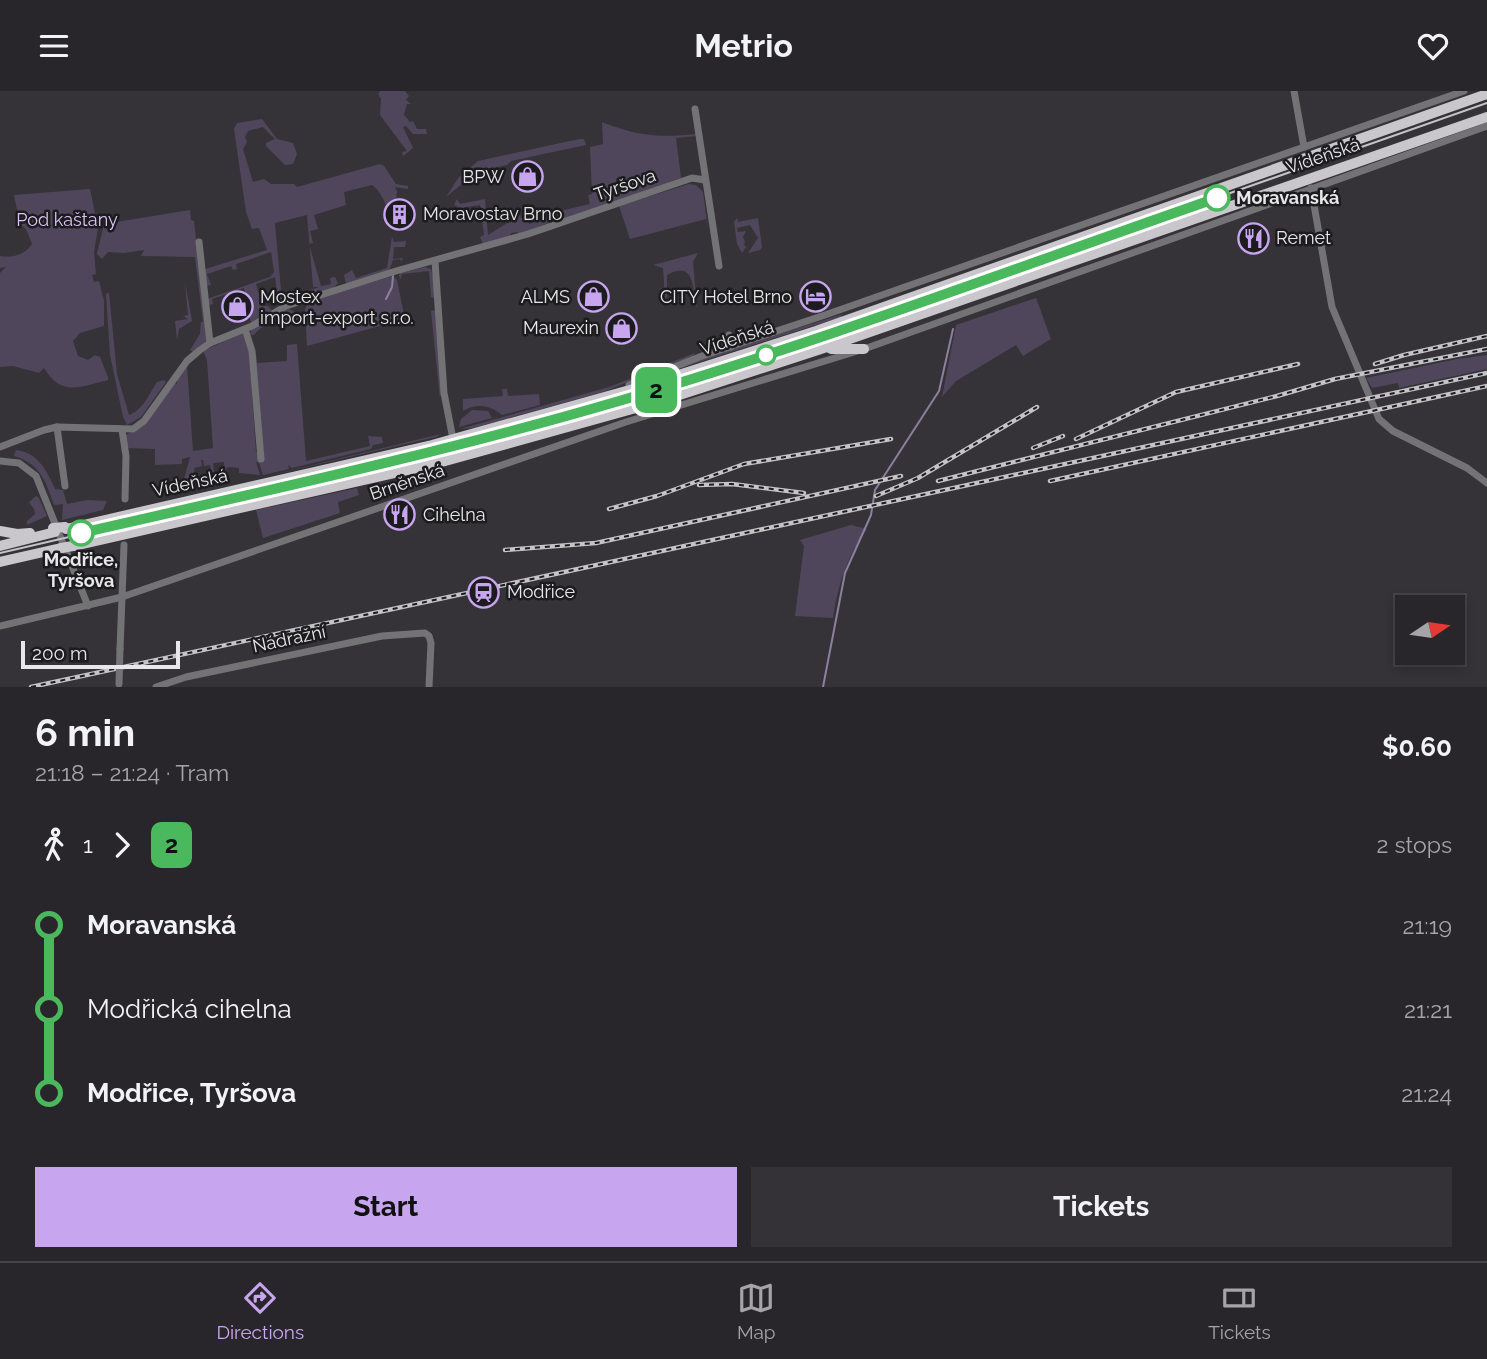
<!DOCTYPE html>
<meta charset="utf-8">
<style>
:root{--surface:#28262a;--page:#343236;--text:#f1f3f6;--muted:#a5a5a8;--line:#444347;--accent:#c8a6ef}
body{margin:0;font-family:Raleway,sans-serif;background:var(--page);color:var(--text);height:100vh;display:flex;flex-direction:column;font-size:26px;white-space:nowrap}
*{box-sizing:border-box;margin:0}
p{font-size:23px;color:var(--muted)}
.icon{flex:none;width:38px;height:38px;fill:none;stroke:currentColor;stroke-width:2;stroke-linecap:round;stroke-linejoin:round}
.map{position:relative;height:596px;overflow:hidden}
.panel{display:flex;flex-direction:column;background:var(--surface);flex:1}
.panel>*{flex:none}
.badge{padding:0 14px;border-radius:10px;font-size:24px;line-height:46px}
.needle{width:46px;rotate:77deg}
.fabs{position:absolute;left:1395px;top:504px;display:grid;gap:14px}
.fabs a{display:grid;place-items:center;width:70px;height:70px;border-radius:0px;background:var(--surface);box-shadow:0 4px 10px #0003,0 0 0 2px var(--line);font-size:35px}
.scale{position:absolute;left:21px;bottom:18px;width:159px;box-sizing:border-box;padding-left:7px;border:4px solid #e7e6e9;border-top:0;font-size:19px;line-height:24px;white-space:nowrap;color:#e7e6e9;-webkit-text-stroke:5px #1c1b1d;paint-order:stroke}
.map>.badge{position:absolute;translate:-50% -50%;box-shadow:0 0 0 4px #fff}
.legs{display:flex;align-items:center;gap:10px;height:77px;padding:0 35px;font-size:23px}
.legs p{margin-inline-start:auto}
.headline{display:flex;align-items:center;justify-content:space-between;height:119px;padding:0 35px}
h1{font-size:38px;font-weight:700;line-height:52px}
.button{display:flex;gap:14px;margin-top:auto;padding:14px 35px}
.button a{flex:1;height:80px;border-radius:0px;background:var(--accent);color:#111;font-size:28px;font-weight:700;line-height:80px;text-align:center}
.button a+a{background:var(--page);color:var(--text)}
ul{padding:0 35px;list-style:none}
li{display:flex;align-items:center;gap:24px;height:84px;font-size:26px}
li i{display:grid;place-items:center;width:10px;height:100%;margin:0 9px;background:currentColor}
li i::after{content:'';width:18px;height:18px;margin:-9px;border:5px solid;border-radius:50%;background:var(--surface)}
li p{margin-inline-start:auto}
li:first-child i{background:linear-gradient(#0000 50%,currentColor 0)}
li:last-child i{background:linear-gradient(currentColor 50%,#0000 0)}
header{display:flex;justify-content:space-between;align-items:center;height:91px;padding:0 35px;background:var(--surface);font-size:32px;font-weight:700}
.tabs{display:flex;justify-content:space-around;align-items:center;height:98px;border-top:2px solid var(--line);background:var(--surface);font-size:19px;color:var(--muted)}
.tabs a{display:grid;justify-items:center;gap:4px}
.tabs .active{color:var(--accent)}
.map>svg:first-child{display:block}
.green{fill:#4f465b}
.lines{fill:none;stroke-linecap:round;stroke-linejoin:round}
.stream{stroke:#8d7f9f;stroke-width:2}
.minor{stroke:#737274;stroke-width:7}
.highway{stroke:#c9c6cc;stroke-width:10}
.tram{stroke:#c4c3c6;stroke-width:2}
.rail-casing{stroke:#c4c3c6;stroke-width:4.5}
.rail{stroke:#1c1b1d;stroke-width:2;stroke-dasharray:5;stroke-linecap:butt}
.minor-bridge{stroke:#737274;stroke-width:7}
.highway-bridge{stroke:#c9c6cc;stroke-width:10}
.line-1-casing{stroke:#fff;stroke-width:16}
.line-1{stroke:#4ab95d;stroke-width:10}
.stop-1-dot{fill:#fff;stroke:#4ab95d;stroke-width:3.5}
.labels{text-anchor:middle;stroke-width:5;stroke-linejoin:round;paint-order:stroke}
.street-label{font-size:18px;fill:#e7e6e9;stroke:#1c1b1d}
.poi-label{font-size:18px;fill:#e7e6e9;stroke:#1c1b1d;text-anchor:start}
.stop-label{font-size:18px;font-weight:bold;fill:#e7e6e9;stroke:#1c1b1d;text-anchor:start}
.park-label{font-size:18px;fill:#ddc3fb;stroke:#1c1b1d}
</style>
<header><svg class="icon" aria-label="menu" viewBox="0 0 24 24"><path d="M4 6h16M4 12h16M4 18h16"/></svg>Metrio<svg class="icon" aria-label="heart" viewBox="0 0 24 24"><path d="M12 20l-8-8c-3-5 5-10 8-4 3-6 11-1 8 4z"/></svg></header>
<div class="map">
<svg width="1487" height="596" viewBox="0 0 1487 596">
<rect width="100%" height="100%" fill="#353338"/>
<g class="green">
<path d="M380,0h25l4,5 -3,4 5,4h-4l-3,11 6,7 3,-1 4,8h9l1,5h-14l-7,-8 -3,1 10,21 -10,8 -1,-4 5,-1 -27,-36 1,-16 -3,-5z"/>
<path d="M262,28l15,20 16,4 4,11 -4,10 -8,1 -19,-19v-3l9,-4 -12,-12 -15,4 -3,6 2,5 -4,7 10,33 11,-3 7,5h23l3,3 83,-23 4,2 12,18 12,2v3l-13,-2 2,4 -4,36c-5,-14 -8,-33 -21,-42l-28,7 2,13 -32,10 4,14 -8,2 3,12 -4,1 12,42 10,-2 -1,-6 5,-1 3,6 -5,5 -23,7v-5l9,-3h-6l-6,-72 -32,8 7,78 -3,6 -4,-30 -19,7 6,22h6l4,5 -21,12 -7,-35 -32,11 1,5 -4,1 -2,-6 63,-22 4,-5 -3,-20 -35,12 1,5 -4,1 -2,-4 -24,8 4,11 -6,1v-17l62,-19 -8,-22 -7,1 -6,-17 -12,-83 3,-6z"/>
<path d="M602,31c35,14 57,16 95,12v2l-21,2 5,40 -117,41 -5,-12 1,4 30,-7 -2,-9 4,-1 -2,-47 13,-3z"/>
<path d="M579,48h5l2,6 -75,16 -4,4 -29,6 -32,26 13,-20 19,-16z"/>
<path d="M689,93l7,1 7,7 5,38 -2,-11 -76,20 -11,-33z"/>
<path d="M90,98l8,39 -4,24 2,22 -4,1 2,7 5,-1 5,20v25l-24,7 -7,8 5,15 10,4 7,-5 5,2 8,20v3c-27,6 -46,18 -64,-12l-5,5 -26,-7 -13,1v-94l6,-6 -6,1v-12c12,2 25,-1 32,-12l-6,-15 -6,-5 -6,-29z"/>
<path d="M485,108l3,36 32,-20 1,3 6,-1 2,7 17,-5 -1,-5 9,-2 -1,-4 2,12 -37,15v-3l-7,1 -1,4 -27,7 -3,-7 4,-2 -4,-30 -19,3 -7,-3 3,-6 3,5z"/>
<path d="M190,119l1,10 3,1 13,117 -2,5 -12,9 -3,-2 10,-16 1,-12h2l-8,-65 -54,-1 3,-6 -20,3 -16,-1 -6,7 -5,-5 7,-30z"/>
<path d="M737,127l1,4 20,-4 4,29 -2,3 -12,3 10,-15 -8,-13 -13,3 1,4 8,-1 -3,6 2,5 -1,3 2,2 -4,6 -5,-9 -3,-22z"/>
<path d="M392,146l2,5 12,-1 -1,6h-11l-1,12 10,-1 -2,4 -1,-3 -7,1 -4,11 -43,13 -2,-9 8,-5 4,8 31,-10z"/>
<path d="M698,162l-5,9 4,46c-5,-18 -1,-49 -30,-33v22l-2,1 -2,-30 -10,-3z"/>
<path d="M425,176l6,2 2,7 9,119 -2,1v3l-9,-88 4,-1 -1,-12 -3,-1 -2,-26 -27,3 -2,6 -1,-5 2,-2z"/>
<path d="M393,185l4,4 8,39 -98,27 -2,-36 3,-9z"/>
<path d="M185,191l7,39 -13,8 -2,11 -2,-19 13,-2 -5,-3 5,-1z"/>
<path d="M109,202l8,81 12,41c14,-5 20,-21 28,-33l7,-2 2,2 -25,35 -14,8 -4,-8 -13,-62 -4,-61z"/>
<path d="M1036,207l15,41 -28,17 -7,-11 -60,36 -14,16 14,-72z"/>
<path d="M289,218l8,4 2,6c-17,3 -34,2 -45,16h-4l1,-5 13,-9 15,-3v-6z"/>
<path d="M843,223l-2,3 -164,52 30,-12z"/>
<path d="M242,242l7,15 7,104 2,1 -3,-97 1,-4 1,11 30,-2v-16l10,-1 9,117 64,-15 -2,-10 14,1 1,6 -10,2 -2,4 -79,19 -4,-3 1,4 -26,6 -4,-12 -3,-1 4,13 -21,-2v-5l-11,-1 -3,4 -1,-9 -11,1 1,9h-2l-2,-7 -6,1 -1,-6h-2l1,6 -8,2 1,10 -11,15 -1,-10 7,-26 -8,2v5l-27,1v-16l-28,-1 -1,-13c24,-11 34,-31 48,-52l3,1v-5l10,-13 6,85 20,-3 -6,-88 -4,-9z"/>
<path d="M695,262l-2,3 -90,36 -130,36 -13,1 149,-42z"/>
<path d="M1487,264v14l-88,19 -1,-5 -26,5 -6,-10 91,-19z"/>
<path d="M502,298h5l1,7 31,-2 1,11 -38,10c-12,-10 -26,-12 -39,-4v-12l40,-3z"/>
<path d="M472,319l16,1 4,7 -33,9 2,-8z"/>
<path d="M441,343l-5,3 -173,40z"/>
<path d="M16,359c22,3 30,19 39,39l8,1 4,14 20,-4 20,1 -4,9 -41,10 1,-16 -9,1c-8,-23 -14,-42 -40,-49z"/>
<path d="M357,397l2,7 -21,7 2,11 -77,25 -7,-28z"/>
<path d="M36,405l3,2 8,18 -20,9v-4l8,-7 -1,-5 -5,-7z"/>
<path d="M851,434l16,4c-20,27 -29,56 -34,89l-38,-2 9,-70 -4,-6z"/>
</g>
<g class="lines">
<g class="stream">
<path d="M386,208l6,-12 1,-11"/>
<path d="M823,596l22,-114 26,-58 4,-25 64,-99 14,-62"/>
</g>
<g class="minor">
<path d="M1294,0l10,56"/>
<path d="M695,18l24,157"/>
<path d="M1311,97l21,119 47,112 14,12 74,37 20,15"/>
<path d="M199,151l11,101"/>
<path d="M435,170l9,132 9,46"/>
<path d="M245,238l7,22 9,108"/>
<path d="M729,244l2,12"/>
<path d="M629,294l73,-29 123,-41 639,-224"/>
<path d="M57,336l8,59"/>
<path d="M122,339l4,26 -1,43"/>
<path d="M0,356l44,-17 13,-3 76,2 11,-8 43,-60 13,-11 10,-7 42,-17 34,-20 110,-35 132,-37 164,-56 13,2"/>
<path d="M0,370l19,2 17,13 52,130"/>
<path d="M0,535l122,-29 504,-175 238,-73 623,-223"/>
<path d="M120,558l4,-104"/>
<path d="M156,596l30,-10 196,-41 43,-3 4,3 2,7 -2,44"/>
</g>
<g class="highway">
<path d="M831,258h33"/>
<path d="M66,438l366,-84 212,-59 172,-55 671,-237"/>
<path d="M0,440l17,3 13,-1"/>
<path d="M0,455l55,-14"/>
<path d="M73,455l365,-83 223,-62 160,-52 666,-232"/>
<path d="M0,471l61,-14"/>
</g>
<path class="tram" d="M0,462l435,-101 185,-51 171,-54 696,-244"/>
<defs>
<g id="rail">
<path d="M1375,273l29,-9 83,-19"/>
<path d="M1076,348l100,-47 122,-28"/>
<path d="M1033,357l30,-12"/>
<path d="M938,390l339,-85 58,-17 152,-30"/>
<path d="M1050,390l437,-95"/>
<path d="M699,394l33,-1 72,9"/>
<path d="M876,405l42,-18 119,-71"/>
<path d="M609,418l48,-13 87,-32 147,-25"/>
<path d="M505,459l91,-7 305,-67"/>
<path d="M31,596l1456,-314"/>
</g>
</defs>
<use href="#rail" class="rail-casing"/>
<use href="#rail" class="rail"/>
<path class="minor-bridge" d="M119,593l1,-35"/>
<g class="highway-bridge">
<path d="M53,437l12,-1"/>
<path d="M61,457l12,-2"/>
</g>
</g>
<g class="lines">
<defs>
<path id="line-1" d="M81,442c180,-41 361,-80 538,-132 202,-59 399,-134 598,-203"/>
</defs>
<use href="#line-1" class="line-1-casing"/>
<use href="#line-1" class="line-1"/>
</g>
<defs>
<symbol id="shop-ring" viewBox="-11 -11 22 22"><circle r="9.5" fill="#1c1b1d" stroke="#c8a6ef" stroke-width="1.5"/><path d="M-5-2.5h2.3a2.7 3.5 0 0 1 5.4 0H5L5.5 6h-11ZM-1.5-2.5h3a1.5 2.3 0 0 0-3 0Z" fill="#c8a6ef"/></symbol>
<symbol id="building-ring" viewBox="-11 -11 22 22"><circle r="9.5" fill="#1c1b1d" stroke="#c8a6ef" stroke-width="1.5"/><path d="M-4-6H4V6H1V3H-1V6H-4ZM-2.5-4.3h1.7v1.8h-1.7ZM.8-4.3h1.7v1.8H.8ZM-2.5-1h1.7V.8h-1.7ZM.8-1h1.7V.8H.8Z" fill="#c8a6ef"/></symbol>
<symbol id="restaurant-ring" viewBox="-11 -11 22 22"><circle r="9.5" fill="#1c1b1d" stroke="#c8a6ef" stroke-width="1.5"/><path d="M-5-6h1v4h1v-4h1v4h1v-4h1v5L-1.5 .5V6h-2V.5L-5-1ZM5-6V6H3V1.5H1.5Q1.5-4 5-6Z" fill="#c8a6ef"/></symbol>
<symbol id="hotel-ring" viewBox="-11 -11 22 22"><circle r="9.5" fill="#1c1b1d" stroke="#c8a6ef" stroke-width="1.5"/><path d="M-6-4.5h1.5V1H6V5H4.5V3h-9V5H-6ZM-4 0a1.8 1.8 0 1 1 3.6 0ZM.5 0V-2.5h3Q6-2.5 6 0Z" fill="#c8a6ef"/></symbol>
<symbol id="station-ring" viewBox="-11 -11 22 22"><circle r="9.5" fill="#1c1b1d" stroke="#c8a6ef" stroke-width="1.5"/><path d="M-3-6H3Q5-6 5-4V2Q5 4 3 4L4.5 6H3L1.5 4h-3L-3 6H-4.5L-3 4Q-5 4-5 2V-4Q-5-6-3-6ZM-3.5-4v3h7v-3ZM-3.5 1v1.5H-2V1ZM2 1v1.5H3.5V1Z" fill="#c8a6ef"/></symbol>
</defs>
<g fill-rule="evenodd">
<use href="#shop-ring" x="510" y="68" width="35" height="35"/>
<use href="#building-ring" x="382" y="106" width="35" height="35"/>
<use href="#restaurant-ring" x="1236" y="130" width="35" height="35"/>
<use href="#shop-ring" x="576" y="188" width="35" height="35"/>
<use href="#hotel-ring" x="798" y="188" width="35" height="35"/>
<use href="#shop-ring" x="220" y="198" width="35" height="35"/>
<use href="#shop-ring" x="604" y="220" width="35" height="35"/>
<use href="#restaurant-ring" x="382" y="406" width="35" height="35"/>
<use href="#station-ring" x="466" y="484" width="35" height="35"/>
</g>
<g class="stop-1-dot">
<circle cx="1217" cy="107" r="12"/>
<circle cx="766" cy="264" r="9"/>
<circle cx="81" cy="442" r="12"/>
</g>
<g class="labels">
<g class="street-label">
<text transform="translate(1323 65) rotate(-19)" y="6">Vídeňská</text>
<text transform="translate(625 94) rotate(-19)" y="6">Tyršova</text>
<text transform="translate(737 247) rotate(-18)" y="6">Vídeňská</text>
<text transform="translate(407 391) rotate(-19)" y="6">Brněnská</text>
<text transform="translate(190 392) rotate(-12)" y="6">Vídeňská</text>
<text transform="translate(289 548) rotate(-12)" y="6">Nádražní</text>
</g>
<g class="poi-label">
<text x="504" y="92" text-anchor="end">BPW</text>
<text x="423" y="129">Moravostav Brno</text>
<text x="1276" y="153">Remet</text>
<text x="260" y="212">Mostex<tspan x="260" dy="21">import-export s.r.o.</tspan></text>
<text x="570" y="212" text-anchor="end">ALMS</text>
<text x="792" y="212" text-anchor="end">CITY Hotel Brno</text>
<text x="599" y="243" text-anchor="end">Maurexin</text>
<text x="423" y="430">Cihelna</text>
<text x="507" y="507">Modřice</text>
</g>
<g class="stop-label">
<text x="1236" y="113">Moravanská</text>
<text x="81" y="475" text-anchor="middle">Modřice,<tspan x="81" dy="21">Tyršova</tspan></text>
</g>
<g class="park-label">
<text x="67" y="135">Pod kaštany</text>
</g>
</g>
</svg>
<div class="fabs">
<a><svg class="needle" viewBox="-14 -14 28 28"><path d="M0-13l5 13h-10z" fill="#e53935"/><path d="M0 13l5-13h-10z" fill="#a5a5a8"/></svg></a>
</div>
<div class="scale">200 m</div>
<b class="badge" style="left:656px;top:299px;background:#4ab95d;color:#111">2</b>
</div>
<section class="panel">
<div class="headline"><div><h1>6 min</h1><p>21:18 – 21:24 · Tram</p></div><b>$0.60</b></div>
<div class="legs"><svg class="icon" aria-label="walk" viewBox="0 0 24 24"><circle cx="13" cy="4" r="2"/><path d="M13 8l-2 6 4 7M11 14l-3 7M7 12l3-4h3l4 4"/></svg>1<svg class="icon" aria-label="forward" viewBox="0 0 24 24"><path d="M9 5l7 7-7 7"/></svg><b class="badge" style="background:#4ab95d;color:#111">2</b><p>2 stops</p></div>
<ul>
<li><i style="color:#4ab95d"></i><b>Moravanská</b><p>21:19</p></li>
<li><i style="color:#4ab95d"></i><span>Modřická cihelna</span><p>21:21</p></li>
<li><i style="color:#4ab95d"></i><b>Modřice, Tyršova</b><p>21:24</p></li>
</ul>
<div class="button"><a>Start</a><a>Tickets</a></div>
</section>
<nav class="tabs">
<a class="active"><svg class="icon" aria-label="directions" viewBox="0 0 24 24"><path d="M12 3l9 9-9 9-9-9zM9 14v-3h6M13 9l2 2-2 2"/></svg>Directions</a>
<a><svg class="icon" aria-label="map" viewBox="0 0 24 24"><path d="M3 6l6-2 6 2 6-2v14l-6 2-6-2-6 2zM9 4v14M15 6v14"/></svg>Map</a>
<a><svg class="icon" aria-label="tickets" viewBox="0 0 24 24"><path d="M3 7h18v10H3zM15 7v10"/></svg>Tickets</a>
</nav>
